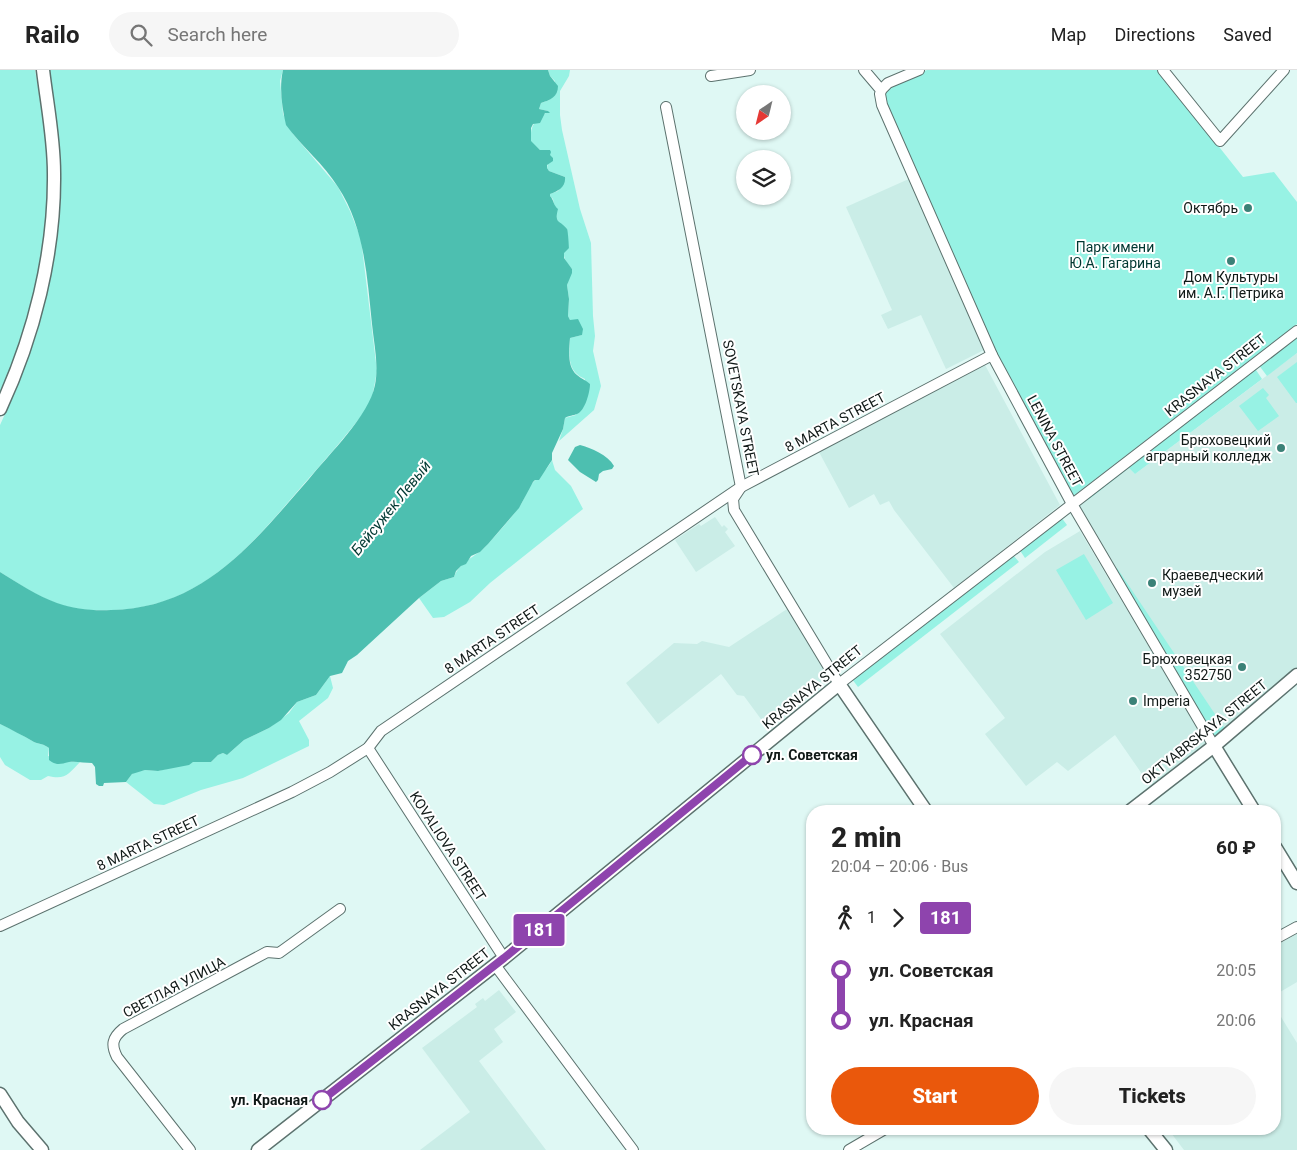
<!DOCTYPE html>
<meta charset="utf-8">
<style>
:root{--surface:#fff;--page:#f6f6f6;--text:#222;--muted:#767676;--line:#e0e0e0;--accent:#ea580c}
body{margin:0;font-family:Roboto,sans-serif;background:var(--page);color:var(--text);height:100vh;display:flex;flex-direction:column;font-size:19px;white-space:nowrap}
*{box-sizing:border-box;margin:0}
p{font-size:16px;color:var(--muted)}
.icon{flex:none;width:28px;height:28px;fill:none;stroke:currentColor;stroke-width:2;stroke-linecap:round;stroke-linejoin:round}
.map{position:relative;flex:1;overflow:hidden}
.details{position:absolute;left:806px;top:735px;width:475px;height:330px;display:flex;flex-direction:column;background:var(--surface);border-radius:20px;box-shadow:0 1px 4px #0004}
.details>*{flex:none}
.badge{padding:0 10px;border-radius:4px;font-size:18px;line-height:32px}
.needle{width:32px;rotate:215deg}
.fabs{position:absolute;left:736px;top:15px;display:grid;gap:10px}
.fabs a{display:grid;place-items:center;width:55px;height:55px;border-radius:50%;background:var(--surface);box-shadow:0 1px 4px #0004;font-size:25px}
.map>.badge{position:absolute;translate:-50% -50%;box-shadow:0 0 0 2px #fff}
.legs{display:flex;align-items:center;gap:8px;height:55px;padding:0 25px;font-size:16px}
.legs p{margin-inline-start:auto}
.head{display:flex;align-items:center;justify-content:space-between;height:85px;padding:0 25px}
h1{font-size:28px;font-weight:800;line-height:38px}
.primary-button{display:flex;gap:10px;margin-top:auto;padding:10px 25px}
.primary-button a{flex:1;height:58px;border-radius:30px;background:var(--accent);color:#fff;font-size:20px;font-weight:800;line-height:58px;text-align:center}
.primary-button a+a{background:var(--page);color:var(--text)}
ul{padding:0 25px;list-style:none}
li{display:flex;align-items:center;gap:18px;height:50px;font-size:19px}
li i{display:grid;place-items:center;width:8px;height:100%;margin:0 6px;background:currentColor}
li i::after{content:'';width:12px;height:12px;margin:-6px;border:4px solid;border-radius:50%;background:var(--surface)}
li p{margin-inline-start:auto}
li:first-child i{background:linear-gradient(#0000 50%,currentColor 0)}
li:last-child i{background:linear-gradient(currentColor 50%,#0000 0)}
header{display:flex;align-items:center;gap:30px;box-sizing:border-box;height:70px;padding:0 25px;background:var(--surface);border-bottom:1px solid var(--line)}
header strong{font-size:24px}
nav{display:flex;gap:28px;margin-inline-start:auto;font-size:18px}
.search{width:350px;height:45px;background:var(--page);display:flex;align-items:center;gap:12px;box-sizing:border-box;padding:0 18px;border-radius:28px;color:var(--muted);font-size:19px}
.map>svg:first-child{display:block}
.built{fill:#caede7}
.green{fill:#97f2e4}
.water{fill:#4dbfb0}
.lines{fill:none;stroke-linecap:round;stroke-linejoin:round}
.minor-casing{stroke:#5c726e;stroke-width:12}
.tertiary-casing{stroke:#5c726e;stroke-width:15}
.minor{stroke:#fff;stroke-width:10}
.tertiary{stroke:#fff;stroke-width:12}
.line-1-casing{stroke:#fff;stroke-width:11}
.line-1{stroke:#8e44ad;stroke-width:8}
.poi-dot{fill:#3b8177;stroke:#fff;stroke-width:2}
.stop-1-dot{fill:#fff;stroke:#8e44ad;stroke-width:2.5}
.labels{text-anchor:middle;stroke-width:4;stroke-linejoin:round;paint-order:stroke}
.poi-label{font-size:14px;fill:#101917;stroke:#fff;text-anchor:end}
.park-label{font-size:14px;fill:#003731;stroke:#fff}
.street-label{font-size:14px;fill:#101917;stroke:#fff}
.stop-label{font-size:14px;font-weight:bold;fill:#101917;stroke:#fff;text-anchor:start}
.water-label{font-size:15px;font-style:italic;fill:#023933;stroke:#fff}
</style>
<header>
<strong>Railo</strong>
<div class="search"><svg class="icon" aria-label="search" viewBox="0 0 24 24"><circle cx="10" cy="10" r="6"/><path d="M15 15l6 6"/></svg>Search here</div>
<nav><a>Map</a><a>Directions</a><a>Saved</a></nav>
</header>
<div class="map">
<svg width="1297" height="1080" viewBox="0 0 1297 1080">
<rect width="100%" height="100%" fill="#dff8f4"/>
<g class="built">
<path d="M911,108l75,171 -40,20 -25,-54 -33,14 -7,-14 11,-5 -46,-103z"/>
<path d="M1297,283v314l-84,73 -138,-235 10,-8 3,3 41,-32 6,6z"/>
<path d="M985,295l75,140 -106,83 -60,-78 -5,-9 -9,4 -6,-11 -25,14 -30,-56z"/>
<path d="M715,447l7,10 2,-2 4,4 -3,3 10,14 -39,26 -21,-32 24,-16 2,2z"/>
<path d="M1080,461l127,213 -56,43 -36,-52 -47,36 -11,-9 -31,24 -41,-52 20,-16 -65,-84 105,-82z"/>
<path d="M787,539l41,67 -62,50 -22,-30 -7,-1 -16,-21 -63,50 -32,-41 48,-40 23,1 5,-3 27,6z"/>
<path d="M1297,864v48l-22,13v-49z"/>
<path d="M499,920l17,22 -22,17 9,13 -24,19 67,89h-126l50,-38 -48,-64 55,-41 -2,-3 8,-6 2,3z"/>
<path d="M1275,937l22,36v107h-113l-16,-21h107z"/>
</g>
<g class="green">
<path d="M0,0h35c6,37 14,75 13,113 -2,75 -20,145 -48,214z"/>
<path d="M49,0h234l-3,11 3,33 10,20 45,53 12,24 11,28 16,132 -5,27 -6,12c-20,26 -42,51 -64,76 -52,61 -102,122 -189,124 -19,1 -39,0 -57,-7 -20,-7 -38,-20 -56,-31v-147l16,-35 21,-57 16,-67 6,-43 2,-54 -4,-45z"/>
<path d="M548,0h22l-1,6 -9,15v24l2,15 18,79 11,34 2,73 2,20 -2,15 8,35 -7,24 -35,31 4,-12 2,-11 11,-3 9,-36c-18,-7 -16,-24 -15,-41l12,-3 -8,-14 -4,-1 -2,-4 1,-17 -2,-14 5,-16c-3,-4 -8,-9 -8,-14 -2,-16 12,-19 -6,-32l-5,-24 -3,-3v-2l8,-3 7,-14 -16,-6 -2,-3 3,-18h-10l-9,-8c-1,-19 4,-20 17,-31l-9,-2 2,-6 8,-3 6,-19 -5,-5z"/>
<path d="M927,0h231l85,107 31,-5 23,30v122l-225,173 -76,-145 -110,-248 -1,-9 4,-8z"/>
<path d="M1297,264v19l-30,23 -9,-12z"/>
<path d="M1297,292v41h-1l-19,-26z"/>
<path d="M1254,297l8,12 -127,95 -6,-6 -41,32 -3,-3z"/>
<path d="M1263,318l6,7 -3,3 13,18 -21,15 -19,-25z"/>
<path d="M552,390l3,10 16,16 12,23 -93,74 -20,19 -26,15 -11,1 -14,-20 22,-17 13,-4c6,-16 22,-20 32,-31 11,-12 24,-26 33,-39 5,-6 6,-14 11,-21 7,-9 17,-15 22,-26z"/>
<path d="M1061,447l6,8 -42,33 -6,-9z"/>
<path d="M1012,484l7,8 -161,125 -6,-8z"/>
<path d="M1084,484l29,49 -27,17 -30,-50z"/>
<path d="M1117,498l108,161 -12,11 -99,-169z"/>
<path d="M330,606l3,12 -5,10 -29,23 10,19v6l-66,32 -42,12 -37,15 -10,-1 -28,-22 6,-8 3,-2 10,-2 13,1 35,-9h18l7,-7 5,-2 4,2 17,-15 25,-12 20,-15 8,-11 19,-7z"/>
<path d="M0,654c12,5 22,11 34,18 5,2 10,2 15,6l-1,8 22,6h10c-12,12 -14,18 -32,14l-7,4h-11l-25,-15 -5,-8z"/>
</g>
<g class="water">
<path d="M283,0h265l2,6 8,10c0,11 -8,14 -17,17l-2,6 9,2 2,2h-5l-5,10 -7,1 -2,4v13l9,9h10l1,2 -1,3 3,3v3l-6,4v3l2,3 16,6c1,10 -7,14 -15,17v2c4,4 3,9 8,13 -4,15 2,11 9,20 1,1 2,18 2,19l-5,5v5l8,11v4l-5,12 2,14 -1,17 2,4 8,-1 5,10 -1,6 -12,3c-1,12 -3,29 7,37 4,4 9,5 13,9 0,8 -5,27 -13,30 -4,2 -8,1 -12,4l-2,11 -11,24v7l-13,20h-4l-2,2 -14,26 -31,36 -8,8 -9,4 -5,8 -5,2 -5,5 -2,6 -13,4 -22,17 -62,57 -9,6 -6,12 -12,3 -14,19 -19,7 -16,18 -12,8 -25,12 -17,15 -4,-2 -5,2 -7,7h-18l-4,3 -31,6 -13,-1 -13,4 -6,8 -22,1 -1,3h-4l-3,-2 -1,-17 -3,-4c-7,0 -16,-2 -23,-1 -9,2 -12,4 -20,-2v-12c-5,-4 -10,-4 -15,-6 -12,-7 -22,-12 -34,-18v-152c18,11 37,24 57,31 17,6 36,8 54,7 92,-2 142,-67 198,-131 20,-25 60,-63 66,-94 4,-20 -1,-41 -3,-61 -5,-47 -7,-96 -34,-137 -14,-23 -36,-40 -52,-62 -4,-18 -7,-37 -3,-55z"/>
<path d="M580,375c11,3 28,10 34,21l-2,3 -9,2 -4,3 -1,6 -2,2 -16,-10 -12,-12 7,-13z"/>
</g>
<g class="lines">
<defs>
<g id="minor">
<path d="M864,0l17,20 -1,4 2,11 110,250 80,149 142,242"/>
<path d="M1163,0l57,71 64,-71"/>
<path d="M711,6l39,-6"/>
<path d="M881,20l7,-7 31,-13"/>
<path d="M666,37l75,380 -8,12 1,11 105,174 458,-353"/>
<path d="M368,678l136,210"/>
<path d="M0,856l292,-134 38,-20 38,-24 13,-17 360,-244 251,-132"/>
<path d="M1275,869l22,-12"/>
<path d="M495,895l138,185"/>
<path d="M190,1080l-73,-93c-6,-12 -5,-19 6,-28l144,-77 12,1 61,-44"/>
<path d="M849,1080l36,-21"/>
</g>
<g id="tertiary">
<path d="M0,339c34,-73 55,-156 54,-236 0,-35 -7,-69 -11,-103"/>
<path d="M1214,676l40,65"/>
<path d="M1130,741l84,-65 83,-71"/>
<path d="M1275,777l22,36"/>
<path d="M0,1024l18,28 24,28"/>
<path d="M1149,1059l17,21"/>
<path d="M258,1080l246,-192 335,-274 87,127"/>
</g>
</defs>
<use href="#minor" class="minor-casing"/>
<use href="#tertiary" class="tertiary-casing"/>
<use href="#minor" class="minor"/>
<use href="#tertiary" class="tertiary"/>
</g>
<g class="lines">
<defs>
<path id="line-1" d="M322,1030l182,-142 248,-203"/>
</defs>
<use href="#line-1" class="line-1-casing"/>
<use href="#line-1" class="line-1"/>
</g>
<g class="poi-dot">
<circle cx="1248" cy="138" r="5"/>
<circle cx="1231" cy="191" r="5"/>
<circle cx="1281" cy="378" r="5"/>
<circle cx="1152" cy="513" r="5"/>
<circle cx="1242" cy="597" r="5"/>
<circle cx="1133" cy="631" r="5"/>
</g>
<g class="stop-1-dot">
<circle cx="752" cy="685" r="9"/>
<circle cx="322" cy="1030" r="9"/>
</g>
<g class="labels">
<g class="poi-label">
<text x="1238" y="143">Октябрь</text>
<text x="1231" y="212" text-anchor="middle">Дом Культуры<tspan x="1231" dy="16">им. А.Г. Петрика</tspan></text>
<text x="1271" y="375">Брюховецкий<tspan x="1271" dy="16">аграрный колледж</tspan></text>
<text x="1162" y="510" text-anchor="start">Краеведческий<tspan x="1162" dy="16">музей</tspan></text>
<text x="1232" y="594">Брюховецкая<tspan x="1232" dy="16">352750</tspan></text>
<text x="1143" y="636" text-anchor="start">Imperia</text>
</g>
<g class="park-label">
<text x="1115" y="182">Парк имени<tspan x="1115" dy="16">Ю.А. Гагарина</tspan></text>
</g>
<g class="street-label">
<text transform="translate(1215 305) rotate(-38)" y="5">KRASNAYA STREET</text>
<text transform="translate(741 338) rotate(79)" y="5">SOVETSKAYA STREET</text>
<text transform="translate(835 352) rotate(-28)" y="5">8 MARTA STREET</text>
<text transform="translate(1055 371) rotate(62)" y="5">LENINA STREET</text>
<text transform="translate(492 569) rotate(-34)" y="5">8 MARTA STREET</text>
<text transform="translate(812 617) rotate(-39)" y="5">KRASNAYA STREET</text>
<text transform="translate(1204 662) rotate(-39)" y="5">OKTYABRSKAYA STREET</text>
<text transform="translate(148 773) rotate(-25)" y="5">8 MARTA STREET</text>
<text transform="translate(448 776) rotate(57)" y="5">KOVALIOVA STREET</text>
<text transform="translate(174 917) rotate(-28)" y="5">СВЕТЛАЯ УЛИЦА</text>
<text transform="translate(439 919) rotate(-38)" y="5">KRASNAYA STREET</text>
</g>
<g class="stop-label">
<text x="766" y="690">ул. Советская</text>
<text x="308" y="1035" text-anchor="end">ул. Красная</text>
</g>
<g class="water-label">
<text transform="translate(391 438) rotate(-51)" y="5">Бейсужек Левый</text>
</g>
</g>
</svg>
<div class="fabs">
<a><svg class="needle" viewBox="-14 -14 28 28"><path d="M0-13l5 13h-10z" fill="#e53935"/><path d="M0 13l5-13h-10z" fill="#767676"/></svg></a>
<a><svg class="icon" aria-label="layers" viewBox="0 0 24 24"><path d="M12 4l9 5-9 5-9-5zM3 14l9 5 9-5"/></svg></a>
</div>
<b class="badge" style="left:539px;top:860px;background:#8e44ad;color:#fff">181</b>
<section class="details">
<div class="head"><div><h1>2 min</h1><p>20:04 – 20:06 · Bus</p></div><b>60 ₽</b></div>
<div class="legs"><svg class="icon" aria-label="walk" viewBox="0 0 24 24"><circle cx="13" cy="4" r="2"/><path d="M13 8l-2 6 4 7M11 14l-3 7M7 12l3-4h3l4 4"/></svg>1<svg class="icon" aria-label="forward" viewBox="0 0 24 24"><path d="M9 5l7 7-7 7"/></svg><b class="badge" style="background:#8e44ad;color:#fff">181</b></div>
<ul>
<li><i style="color:#8e44ad"></i><b>ул. Советская</b><p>20:05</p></li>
<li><i style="color:#8e44ad"></i><b>ул. Красная</b><p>20:06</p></li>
</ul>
<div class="primary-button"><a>Start</a><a>Tickets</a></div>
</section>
</div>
